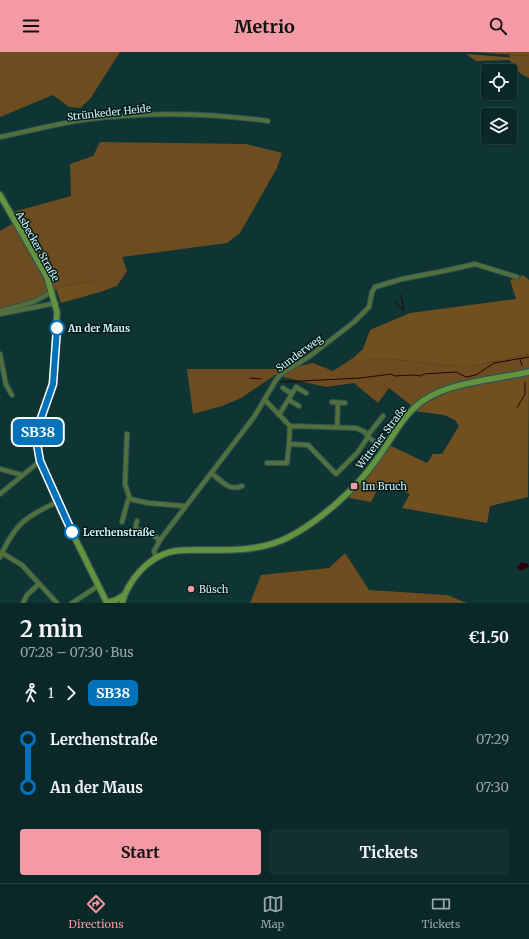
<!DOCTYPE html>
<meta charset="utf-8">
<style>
:root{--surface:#0a2827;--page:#13302f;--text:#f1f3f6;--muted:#99a6a7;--line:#2a4444;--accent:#f49aa4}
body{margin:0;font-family:Merriweather,serif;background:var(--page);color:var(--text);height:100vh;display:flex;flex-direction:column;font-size:15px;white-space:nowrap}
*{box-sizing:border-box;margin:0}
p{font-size:13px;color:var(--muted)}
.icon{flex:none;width:22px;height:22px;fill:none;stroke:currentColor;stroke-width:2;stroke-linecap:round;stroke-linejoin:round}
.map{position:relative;height:551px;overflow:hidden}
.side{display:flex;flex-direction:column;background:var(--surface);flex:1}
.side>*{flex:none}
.badge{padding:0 8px;border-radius:6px;font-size:14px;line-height:26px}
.fabs{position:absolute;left:481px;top:12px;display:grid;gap:8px}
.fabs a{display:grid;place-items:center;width:36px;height:36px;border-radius:4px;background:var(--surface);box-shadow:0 1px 3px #0004,0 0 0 1px var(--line);font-size:20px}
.map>.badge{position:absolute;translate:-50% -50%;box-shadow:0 0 0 2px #fff}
.legs{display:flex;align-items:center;gap:6px;height:44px;padding:0 20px;font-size:13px}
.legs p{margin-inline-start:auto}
.head{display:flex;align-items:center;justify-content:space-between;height:68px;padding:0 20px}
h1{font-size:22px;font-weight:700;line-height:30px}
.action{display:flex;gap:8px;margin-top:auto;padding:8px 20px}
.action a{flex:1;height:46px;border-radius:4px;background:var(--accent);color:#111;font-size:16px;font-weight:700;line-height:46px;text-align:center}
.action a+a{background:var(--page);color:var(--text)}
ul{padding:0 20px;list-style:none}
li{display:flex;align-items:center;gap:14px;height:48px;font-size:15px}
li i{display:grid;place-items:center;width:6px;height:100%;margin:0 5px;background:currentColor}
li i::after{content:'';width:10px;height:10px;margin:-5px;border:3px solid;border-radius:50%;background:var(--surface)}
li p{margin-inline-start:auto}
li:first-child i{background:linear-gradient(#0000 50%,currentColor 0)}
li:last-child i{background:linear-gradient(currentColor 50%,#0000 0)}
header{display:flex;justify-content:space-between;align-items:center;height:52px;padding:0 20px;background:var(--accent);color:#111;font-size:18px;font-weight:700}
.tabs{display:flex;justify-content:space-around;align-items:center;height:56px;border-top:1px solid var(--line);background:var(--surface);font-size:11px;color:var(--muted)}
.tabs a{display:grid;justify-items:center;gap:2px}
.tabs .selected{color:var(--accent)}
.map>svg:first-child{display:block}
.green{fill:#714f1e}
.forest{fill:#6d4d1f}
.water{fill:#2b0008}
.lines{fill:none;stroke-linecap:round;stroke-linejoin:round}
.stream{stroke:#2b0008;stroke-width:1}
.minor-casing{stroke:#2e5453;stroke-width:6}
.secondary-casing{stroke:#2e5453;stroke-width:8}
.minor{stroke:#526f3c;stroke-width:4}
.secondary{stroke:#64933e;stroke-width:5.5}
.line-1-casing{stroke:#fff;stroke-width:9}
.line-1{stroke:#0072bc;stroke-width:6}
.stop-1-dot{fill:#fff;stroke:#0072bc;stroke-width:2}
.poi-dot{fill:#f49aa4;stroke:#001b1a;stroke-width:1.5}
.labels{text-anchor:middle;stroke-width:3;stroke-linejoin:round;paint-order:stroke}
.street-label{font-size:10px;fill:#d3f4f3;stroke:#001b1a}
.stop-label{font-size:10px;font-weight:bold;fill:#d3f4f3;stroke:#001b1a;text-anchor:start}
.poi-label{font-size:10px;fill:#d3f4f3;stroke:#001b1a;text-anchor:start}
</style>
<header><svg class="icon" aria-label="menu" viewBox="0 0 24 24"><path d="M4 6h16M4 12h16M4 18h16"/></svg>Metrio<svg class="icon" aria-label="search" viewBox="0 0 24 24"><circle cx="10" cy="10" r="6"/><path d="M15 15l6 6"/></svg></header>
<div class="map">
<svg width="529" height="551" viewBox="0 0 529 551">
<rect width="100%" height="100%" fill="#0e3534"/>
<g class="green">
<path d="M474,0h55v4z"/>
<path d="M466,2l63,5v14l-20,-13 -33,1z"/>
<path d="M523,223l6,5v74l-62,13 -88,-9 -24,4 -2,-4 10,-9 7,-19 40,-17 106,-14 -6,-19z"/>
<path d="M92,230l8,10 -39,11 -5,-14 8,-3z"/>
<path d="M529,323l-1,122 -38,9 -3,17 -85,-15 8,-14 -29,-11 -10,19 -22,-4 -1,-3 22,-22 19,-28 38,18 6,-9h9l17,-28 -4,-6 -11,-5 -29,-4c32,-26 75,-28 114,-36z"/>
</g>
<g class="forest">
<path d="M0,0h120l-30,47 -10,9 -11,-1 -16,-12 -53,22z"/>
<path d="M509,3l20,1v22c-11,-5 -17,-10 -20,-23z"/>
<path d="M100,90l146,2 36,9 -5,15 -37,65 -13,10 -105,14 5,14 -10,15 -17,6 -8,-10 -28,4 -24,12 -40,11v-78l12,-7 1,-12 58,-16 -1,-32 23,-8z"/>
<path d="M529,302v17l-105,26 -12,9 -23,-18 -11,15 -24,-20 -28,4 -51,-12 -34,23 -19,8 -29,8 -6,-45h99l27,-6 20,8 20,-13 2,4 24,-4 88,9z"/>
<path d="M345,501l24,37 78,5 20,8h-217l11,-28 68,-7z"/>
</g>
<path class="water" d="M522,510l6,2 1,3 -9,4 -3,-4z"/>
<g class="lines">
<g class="stream">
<path d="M401,243l3,15"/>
<path d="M395,250l8,8"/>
<path d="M520,307l2,7"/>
<path d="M250,326l11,1"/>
<path d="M281,330l80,-4 30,-4 4,2 18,-1 7,1 4,-2 32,-2 10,5 10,-2 18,-12 35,-6"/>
<path d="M517,356l8,-14v-12"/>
</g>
<defs>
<g id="minor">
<path d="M0,85c30,-6 59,-14 89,-18 59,-7 120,-6 179,2"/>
<path d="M0,259l33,-9 19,-10"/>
<path d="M0,262l56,-11"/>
<path d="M0,302l6,31 6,10"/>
<path d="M283,336l9,6"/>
<path d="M265,348l25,26 66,2 9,4 3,5 -10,15 -22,22 -28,-29 -19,-1 1,-18"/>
<path d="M289,348l10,6"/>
<path d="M332,350l13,1"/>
<path d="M279,363l17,-28 10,6"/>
<path d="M337,375l1,-24"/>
<path d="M127,382l-2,50 5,15 18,4 37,3"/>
<path d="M368,383l15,-19"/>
<path d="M368,385l11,8"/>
<path d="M267,411h20l2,-19"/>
<path d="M0,417l22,6"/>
<path d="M211,421c10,7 18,19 31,13"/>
<path d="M0,442l40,-33"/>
<path d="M122,470l6,-22 2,-1"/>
<path d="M135,477l13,3 12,8"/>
<path d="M134,482l3,-13"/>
<path d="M2,501l20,12 35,38"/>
<path d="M0,505c15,-33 25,-40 57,-55"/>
<path d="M156,506l-2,-7 6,-11 94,-123 22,-37 5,-6 29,-18 44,-34 15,-15 3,-15 3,-5 27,-8 42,-8 31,-7 42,13"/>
<path d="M23,551l4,-8 12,-11"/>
<path d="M72,551l26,-17"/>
</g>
<g id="secondary">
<path d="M0,143l47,82 10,35 -4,69 -12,37 -4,19 3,24 17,41 50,101"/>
<path d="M109,550l7,-2 8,-5"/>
<path d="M122,551c6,-22 25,-45 48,-51 10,-3 22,-2 33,-2 30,0 59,1 86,-13 32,-17 67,-48 88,-78 15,-20 25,-44 47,-59 27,-18 73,-21 105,-28"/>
</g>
</defs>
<use href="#minor" class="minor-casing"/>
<use href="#secondary" class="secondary-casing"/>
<use href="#minor" class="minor"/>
<use href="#secondary" class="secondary"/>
</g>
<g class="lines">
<defs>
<path id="line-1" d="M57,276l-4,56 -14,40 -2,20 3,17 32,71"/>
</defs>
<use href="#line-1" class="line-1-casing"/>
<use href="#line-1" class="line-1"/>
</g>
<g class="stop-1-dot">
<circle cx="57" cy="276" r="7"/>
<circle cx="72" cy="480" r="7"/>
</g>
<g class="poi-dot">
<rect x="350" y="430" width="8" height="8" rx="2"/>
<circle cx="191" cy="537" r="4"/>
</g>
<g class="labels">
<g class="street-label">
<text transform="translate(109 60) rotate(-6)" y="4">Strünkeder Heide</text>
<text transform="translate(38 194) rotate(61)" y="4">Asbecker Straße</text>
<text transform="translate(299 301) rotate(-36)" y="4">Sunderweg</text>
<text transform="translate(381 385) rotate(-53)" y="4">Wittener Straße</text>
</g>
<g class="stop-label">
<text x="68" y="280">An der Maus</text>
<text x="83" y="484">Lerchenstraße</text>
</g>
<g class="poi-label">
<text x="362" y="438">Im Bruch</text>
<text x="199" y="541">Büsch</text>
</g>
</g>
</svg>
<div class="fabs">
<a><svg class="icon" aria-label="locate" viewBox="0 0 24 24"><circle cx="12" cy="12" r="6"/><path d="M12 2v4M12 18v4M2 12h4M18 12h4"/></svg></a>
<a><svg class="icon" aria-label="layers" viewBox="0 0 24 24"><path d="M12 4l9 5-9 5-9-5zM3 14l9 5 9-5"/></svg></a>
</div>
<b class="badge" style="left:38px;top:380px;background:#0072bc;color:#fff">SB38</b>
</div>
<section class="side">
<div class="head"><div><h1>2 min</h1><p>07:28 – 07:30 · Bus</p></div><b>€1.50</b></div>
<div class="legs"><svg class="icon" aria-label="walk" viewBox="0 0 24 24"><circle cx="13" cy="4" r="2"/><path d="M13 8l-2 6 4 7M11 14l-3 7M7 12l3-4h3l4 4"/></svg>1<svg class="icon" aria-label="forward" viewBox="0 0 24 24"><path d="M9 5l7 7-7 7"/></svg><b class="badge" style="background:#0072bc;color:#fff">SB38</b></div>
<ul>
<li><i style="color:#0072bc"></i><b>Lerchenstraße</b><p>07:29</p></li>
<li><i style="color:#0072bc"></i><b>An der Maus</b><p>07:30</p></li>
</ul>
<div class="action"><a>Start</a><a>Tickets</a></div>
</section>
<nav class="tabs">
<a class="selected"><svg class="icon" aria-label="directions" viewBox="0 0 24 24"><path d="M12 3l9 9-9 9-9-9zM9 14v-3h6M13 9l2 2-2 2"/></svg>Directions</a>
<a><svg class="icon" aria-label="map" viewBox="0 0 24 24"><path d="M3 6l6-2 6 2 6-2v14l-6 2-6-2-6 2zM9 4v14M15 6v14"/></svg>Map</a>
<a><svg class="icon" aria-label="tickets" viewBox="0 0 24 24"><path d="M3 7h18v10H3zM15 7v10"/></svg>Tickets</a>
</nav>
